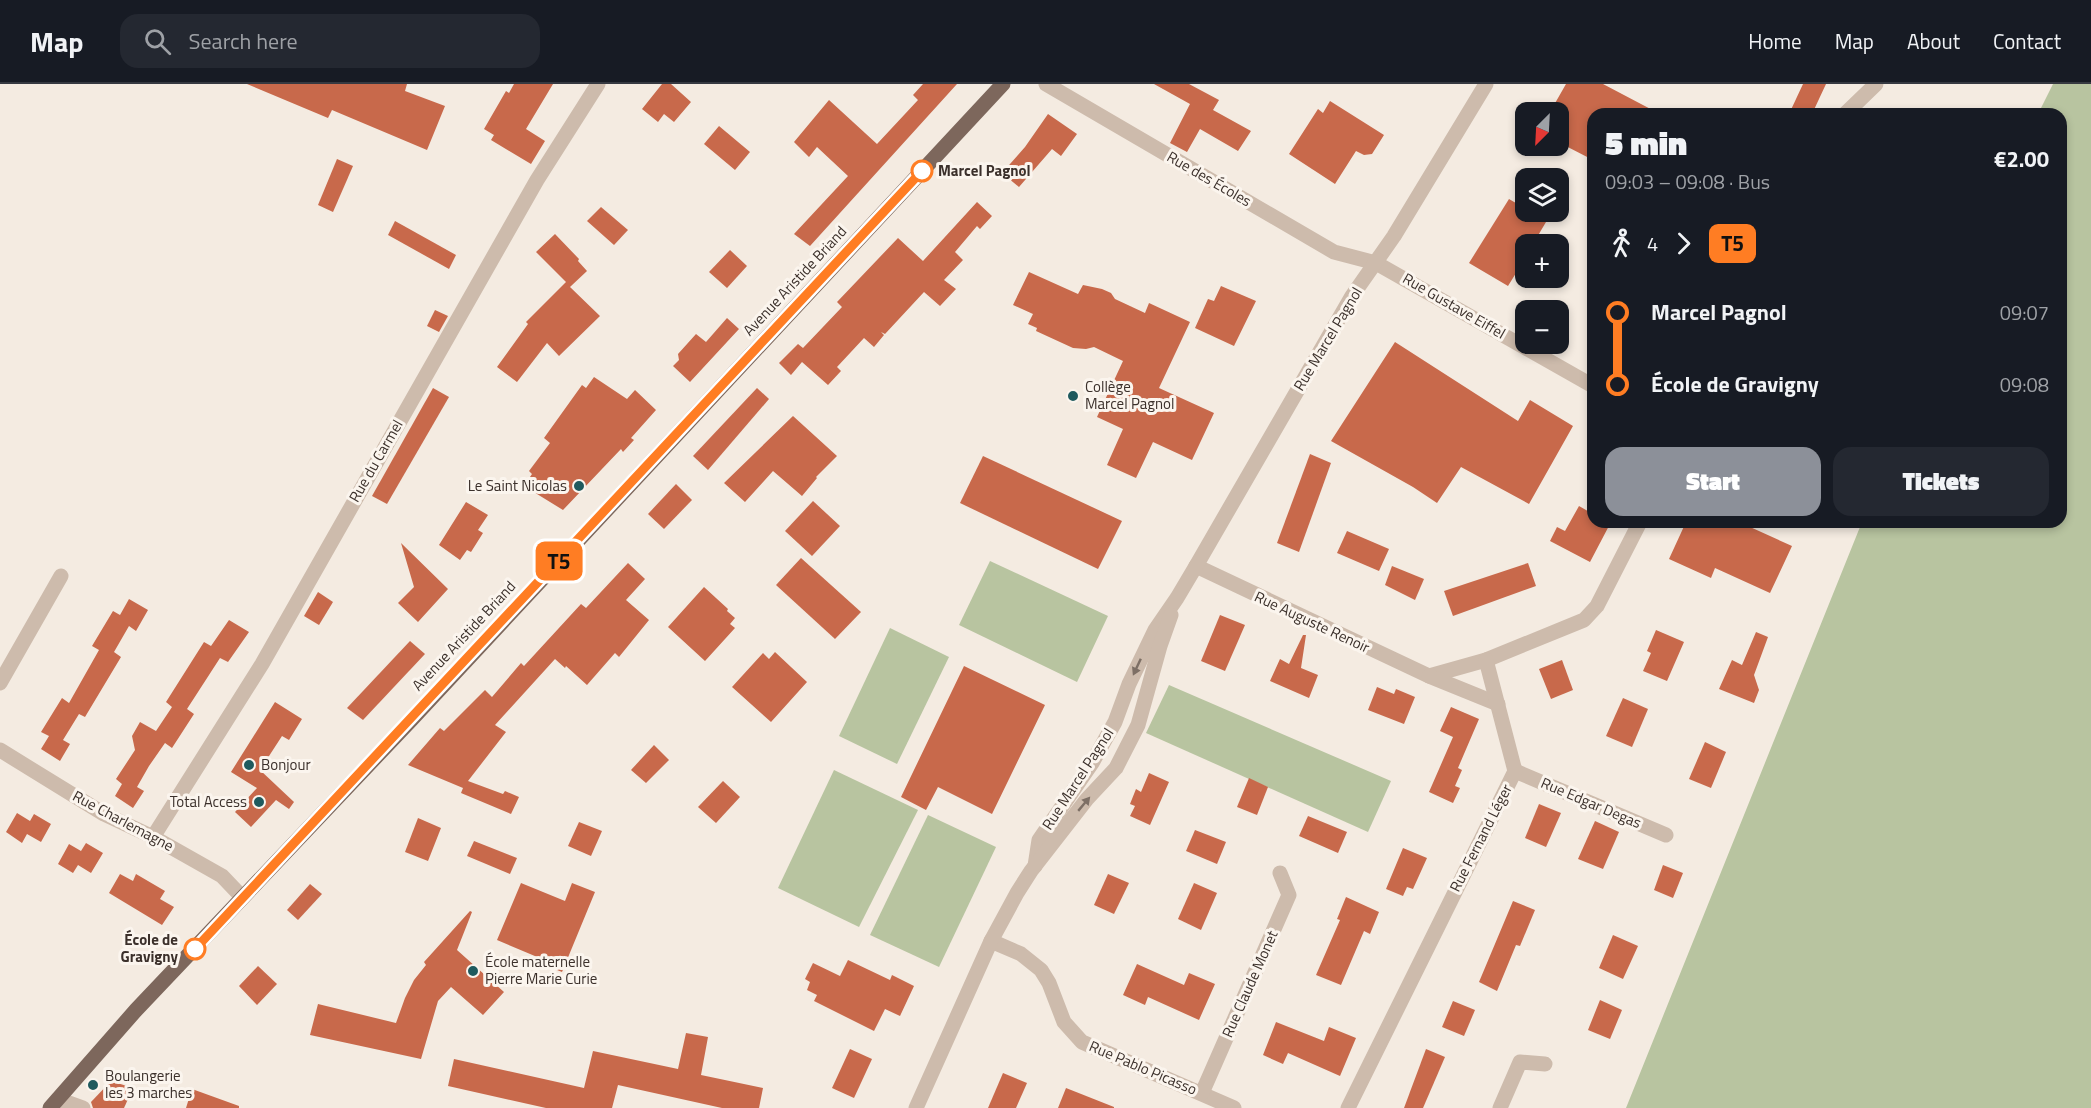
<!DOCTYPE html>
<meta charset="utf-8">
<style>
:root{--surface:#171b24;--page:#242831;--text:#f1f3f6;--muted:#9ea1a6;--line:#363941;--accent:#8c9099}
body{margin:0;font-family:"Titillium Web",sans-serif;background:var(--page);color:var(--text);height:100vh;display:flex;flex-direction:column;font-size:22px;white-space:nowrap}
*{box-sizing:border-box;margin:0}
p{font-size:20px;color:var(--muted)}
.icon{flex:none;width:33px;height:33px;fill:none;stroke:currentColor;stroke-width:2;stroke-linecap:round;stroke-linejoin:round}
.map{position:relative;flex:1;overflow:hidden}
.details{position:absolute;left:1587px;top:24px;width:480px;height:420px;display:flex;flex-direction:column;background:var(--surface);border-radius:18px;box-shadow:0 3px 9px #0003}
.details>*{flex:none}
.badge{padding:0 12px;border-radius:9px;font-size:21px;line-height:39px}
.needle{width:39px;rotate:204deg}
.tools{position:absolute;left:1515px;top:18px;display:grid;gap:12px}
.tools a{display:grid;place-items:center;width:54px;height:54px;border-radius:12px;background:var(--surface);box-shadow:0 3px 9px #0003;font-size:30px}
.map>.badge{position:absolute;translate:-50% -50%;box-shadow:0 0 0 3px #fff}
.legs{display:flex;align-items:center;gap:9px;height:66px;padding:0 18px;font-size:20px}
.legs p{margin-inline-start:auto}
.overview{display:flex;align-items:center;justify-content:space-between;height:102px;padding:0 18px}
h1{font-size:33px;font-weight:800;line-height:45px}
.button{display:flex;gap:12px;margin-top:auto;padding:12px 18px}
.button a{flex:1;height:69px;border-radius:18px;background:var(--accent);color:#fff;font-size:24px;font-weight:800;line-height:69px;text-align:center}
.button a+a{background:var(--page);color:var(--text)}
ul{padding:0 18px;list-style:none}
li{display:flex;align-items:center;gap:21px;height:72px;font-size:22px}
li i{display:grid;place-items:center;width:9px;height:100%;margin:0 8px;background:currentColor}
li i::after{content:'';width:15px;height:15px;margin:-8px;border:4px solid;border-radius:50%;background:var(--surface)}
li p{margin-inline-start:auto}
li:first-child i{background:linear-gradient(#0000 50%,currentColor 0)}
li:last-child i{background:linear-gradient(currentColor 50%,#0000 0)}
header{display:flex;align-items:center;gap:36px;box-sizing:border-box;height:84px;padding:0 30px;background:var(--surface);border-bottom:2px solid var(--line)}
header strong{font-size:28px}
nav{display:flex;gap:33px;margin-inline-start:auto;font-size:21px}
.search{width:420px;height:54px;background:var(--page);display:flex;align-items:center;gap:15px;box-sizing:border-box;padding:0 21px;border-radius:18px;color:var(--muted);font-size:22px}
.map>svg:first-child{display:block}
.green{fill:#b8c4a0}
.building{fill:#c8694b}
.lines{fill:none;stroke-linecap:round;stroke-linejoin:round}
.minor{stroke:#cdbbac;stroke-width:15}
.primary{stroke:#7d675c;stroke-width:15}
.oneway{fill:#7d6f65}
.line-1-casing{stroke:#fff;stroke-width:14}
.line-1{stroke:#ff7d23;stroke-width:9}
.stop-1-dot{fill:#fff;stroke:#ff7d23;stroke-width:3}
.poi-dot{fill:#1f5a5e;stroke:#fbf5ee;stroke-width:2}
.labels{text-anchor:middle;stroke-width:6;stroke-linejoin:round;paint-order:stroke}
.stop-label{font-size:15px;font-weight:bold;fill:#3b302b;stroke:#fbf5ee;text-anchor:start}
.street-label{font-size:15px;fill:#3b302b;stroke:#fbf5ee}
.poi-label{font-size:15px;fill:#3b302b;stroke:#fbf5ee;text-anchor:start}
</style>
<header>
<strong>Map</strong>
<div class="search"><svg class="icon" aria-label="search" viewBox="0 0 24 24"><circle cx="10" cy="10" r="6"/><path d="M15 15l6 6"/></svg>Search here</div>
<nav><a>Home</a><a>Map</a><a>About</a><a>Contact</a></nav>
</header>
<div class="map">
<svg width="2091" height="1024" viewBox="0 0 2091 1024">
<rect width="100%" height="100%" fill="#f4ebe1"/>
<g class="green">
<path d="M2053,0h38v1024h-465l236,-586h199v-408h-23z"/>
<path d="M990,477l118,55 -31,66 -118,-57z"/>
<path d="M890,544l59,29 -52,107 -58,-28z"/>
<path d="M1169,601l222,96 -23,51 -222,-99z"/>
<path d="M834,686l84,40 -59,117 -81,-39z"/>
<path d="M928,731l68,32 -57,120 -69,-32z"/>
</g>
<g class="building">
<path d="M247,0h160l-2,7 40,15 -18,44 -95,-40 -4,8z"/>
<path d="M514,0h39l-27,45 19,12 -14,23 -40,-24 3,-5 -10,-6 22,-38 3,2z"/>
<path d="M662,0h9l20,18 -17,20 -10,-8 -6,8 -16,-13z"/>
<path d="M923,0h34l-147,162 -16,-12 54,-58 -31,-29 -8,10 -15,-15 35,-42 48,44 41,-44 -5,-5z"/>
<path d="M1154,0h35l30,16 -6,10 38,21 -13,20 -38,-22 -13,23 -17,-9 20,-39z"/>
<path d="M1566,0h37l57,30h-67v46l-35,-18v-30h-8z"/>
<path d="M1803,0h23l-14,30h-23z"/>
<path d="M1330,17l54,34 -12,19 -8,1 -8,-4 -21,33 -46,-30 29,-45 5,4z"/>
<path d="M1048,30l29,20 -16,22 -9,-7 -33,38 -17,-14 23,-26z"/>
<path d="M719,42l31,26 -15,18 -31,-26z"/>
<path d="M337,75l16,7 -20,46 -15,-7z"/>
<path d="M1509,115l17,10v3h3l17,10 -13,22h-7v13l-18,29 -39,-23z"/>
<path d="M977,118l15,14 -12,13 -3,-3 -22,26 8,8 -19,20 12,9 -16,17 -16,-14 -39,42 -4,-2 3,3 -10,12 -10,-9 -27,29 4,4 -13,14 -26,-23 -11,13 -12,-12 19,-19 5,4 39,-41 -5,-5 61,-64 25,23z"/>
<path d="M601,123l27,23 -14,15 -27,-24z"/>
<path d="M395,137l61,34 -7,14 -61,-34z"/>
<path d="M555,150l24,25 -1,2 9,10 -17,16 30,29 -41,40 -12,-13 -30,39 -20,-15 31,-43 -2,-2 40,-40 -30,-30z"/>
<path d="M730,166l17,16 -20,22 -18,-16z"/>
<path d="M1029,188l49,22 5,-9 19,4 9,4 4,6 30,14 4,-10 41,19 -31,66 55,25 -22,47 -39,-18 -17,36 -29,-13 16,-36 -26,-12 26,-56 -29,-14 -8,2 -13,-1 -37,-17 1,-3 -9,-4 5,-10 -20,-9z"/>
<path d="M1221,202l35,15 -22,45 -39,-18 13,-29 6,2z"/>
<path d="M435,226l13,6 -9,16 -12,-6z"/>
<path d="M727,234l12,11 -49,53 -17,-16 6,-6 -1,-6 18,-20 10,8z"/>
<path d="M1395,258l123,79 12,-21 43,26 -44,78 -68,-37 -24,36 -24,-16 -82,-46z"/>
<path d="M594,293l33,22 8,-9 21,20 -25,28 3,2 -11,12 -2,-3 -58,61 -39,-24 8,-12 -3,-3 21,-28 -6,-5 38,-53 4,3z"/>
<path d="M433,304l16,9 -62,107 -15,-8z"/>
<path d="M757,304l12,11 -61,71 -15,-14z"/>
<path d="M793,332l44,40 -21,21 1,1 -15,18 -29,-25 -28,31 -21,-19z"/>
<path d="M1310,370l21,9 -32,89 -22,-9z"/>
<path d="M983,372l139,65 -24,48 -138,-66z"/>
<path d="M676,400l16,16 -28,29 -16,-15z"/>
<path d="M813,417l27,25 -28,30 -27,-25z"/>
<path d="M466,418l22,13 -10,15 5,3 -12,19 -4,-2 -7,10 -21,-15z"/>
<path d="M1579,422l14,8v8h18l-21,40 -40,-21 7,-14 8,4z"/>
<path d="M1686,438h53l53,24 -22,47 -55,-25 -4,10 -42,-19z"/>
<path d="M1347,447l42,18 -10,22 -42,-18z"/>
<path d="M401,459l47,46 -30,33 -20,-19 16,-16z"/>
<path d="M801,474l60,54 -26,27 -59,-54z"/>
<path d="M628,479l17,16 -19,21 23,20 -30,37 -4,-4 -28,32 -21,-19 -1,2 -10,-9 -60,66 11,7 -38,49 35,13 2,-3 14,6 -8,17 -50,-21 2,-5 -55,-23 32,-37 4,3 41,-41 7,7 29,-34 3,3 57,-62 5,4z"/>
<path d="M1528,479l8,23 -83,30 -9,-25z"/>
<path d="M1392,482l32,13 -9,21 -30,-15z"/>
<path d="M704,503l24,22 -1,2 8,7 -5,6 5,4 -30,33 -37,-34z"/>
<path d="M318,508l15,10 -14,23 -15,-9z"/>
<path d="M129,515l19,11 -12,21 -7,-5 -15,26 7,5 -36,60 -6,-3 -16,26 7,4 -10,17 -19,-12 8,-13 -8,-4 21,-34 7,5 30,-53 -7,-4 21,-35 7,4z"/>
<path d="M1220,531l25,10 -20,46 -24,-10z"/>
<path d="M229,536l20,12 -21,30 -8,-4 -33,51 7,5 -22,34 -7,-5 -16,23 -12,21 7,4 -11,17 -18,-12 7,-12 -6,-5 19,-29 -3,-14 8,-14 16,9 16,-24 -6,-5 38,-60 7,4z"/>
<path d="M1656,546l28,12 -17,39 -24,-10 8,-18 -4,-2z"/>
<path d="M1756,548l12,5 -14,38 5,15 -5,13 -35,-14 13,-29 10,5z"/>
<path d="M1303,551h3l-5,33 17,7 -9,23 -39,-17 10,-22 9,5z"/>
<path d="M410,557l15,13 -62,66 -16,-12z"/>
<path d="M775,568l32,30 -36,40 -39,-35 31,-34 6,6z"/>
<path d="M1562,576l11,30 -22,9 -12,-30z"/>
<path d="M964,582l81,39 -53,109 -54,-27 -12,23 -25,-13z"/>
<path d="M1377,603l17,7 2,-5 19,8 -11,27 -36,-14z"/>
<path d="M1623,614l25,11 -16,38 -26,-11z"/>
<path d="M275,618l27,17 -13,21 -7,-4 -22,34 34,32 -5,7 -13,-9 -25,27 -16,-15 22,-24 -26,-16z"/>
<path d="M1451,623l28,12 -21,49 4,2 -7,16 5,2 -7,15 -24,-11 24,-55 -13,-6z"/>
<path d="M1705,658l21,10 -15,36 -22,-9z"/>
<path d="M654,661l15,15 -23,23 -15,-13z"/>
<path d="M1149,689l20,9 -19,43 -20,-9 5,-10 -5,-2 6,-15 5,3z"/>
<path d="M1249,694l19,9 -11,28 -20,-8z"/>
<path d="M723,697l17,16 -24,26 -18,-16z"/>
<path d="M1539,720l22,9 -15,34 -21,-9z"/>
<path d="M17,729l13,8 4,-7 17,10 -10,18 -14,-8 -5,9 -16,-11z"/>
<path d="M1308,732l39,16 -9,21 -39,-17z"/>
<path d="M418,734l23,10 -13,33 -23,-9z"/>
<path d="M1595,737l24,11 -16,37 -25,-10z"/>
<path d="M579,738l23,9 -11,25 -23,-10z"/>
<path d="M1195,746l31,12 -9,22 -31,-13z"/>
<path d="M474,757l43,17 -7,16 -43,-18z"/>
<path d="M86,759l17,10 -12,20 -13,-8 -5,8 -15,-9 11,-20 12,7z"/>
<path d="M1403,764l24,10 -14,31 -6,-2 -4,9 -17,-7z"/>
<path d="M1663,781l20,8 -10,25 -19,-8z"/>
<path d="M120,790l13,7 3,-7 29,17 -5,8 14,8 -12,18 -53,-32z"/>
<path d="M1108,790l21,9 -15,31 -20,-9z"/>
<path d="M521,799l44,18 7,-18 23,9 -33,80 -22,-9 2,-4 -45,-19z"/>
<path d="M1194,799l23,10 -16,37 -23,-11z"/>
<path d="M310,800l12,10 -24,26 -11,-10z"/>
<path d="M1346,813l33,15 -9,22 -6,-3 -23,54 -25,-10 24,-55 -3,-1z"/>
<path d="M1513,817l22,9 -15,36 -4,-1 -19,46 -18,-9z"/>
<path d="M470,827l2,1 -15,38 47,42 -21,23 -32,-28 -13,14 -17,58 -111,-24 8,-31 78,19 9,-25 9,-18 12,-15 -2,-3z"/>
<path d="M1613,851l25,11 -15,33 -24,-11z"/>
<path d="M848,876l42,20 2,-5 22,11 -14,30 -15,-7 -11,22 -60,-30 3,-6 -10,-5 3,-8 -5,-3 8,-16 27,13z"/>
<path d="M1137,880l47,21 5,-12 26,11 -16,36 -51,-23 -3,8 -22,-10z"/>
<path d="M258,882l19,18 -20,21 -18,-19z"/>
<path d="M1600,916l22,10 -12,29 -22,-9z"/>
<path d="M1453,917l22,9 -11,26 -22,-9z"/>
<path d="M1276,938l48,19 5,-14 27,11 -16,38 -52,-23 -5,11 -20,-9z"/>
<path d="M686,949l22,4 -7,38 62,13 -4,20h-37l-104,-23 -6,23h-66l-98,-22 6,-27 130,29 9,-37 85,18z"/>
<path d="M850,965l22,10 -18,39 -22,-10z"/>
<path d="M1426,965l19,8 -22,51h-19z"/>
<path d="M1003,989l24,10 -11,25h-28z"/>
<path d="M111,997l22,7 -9,20h-31l-2,-6z"/>
<path d="M1066,1004l48,19v1h-56z"/>
<path d="M192,1005l47,17v2h-53z"/>
</g>
<g class="lines">
<g class="minor">
<path d="M1046,0l288,168 42,11 217,123"/>
<path d="M1845,30l31,-30"/>
<path d="M1196,482l233,110 57,-16 98,-40 13,-14 43,-84"/>
<path d="M1429,592l69,28"/>
<path d="M0,599l61,-107"/>
<path d="M0,666l104,64 49,23 69,39 20,21"/>
<path d="M1515,687l151,64"/>
<path d="M153,753l109,-173 275,-484 61,-96"/>
<path d="M1035,782l4,-26 53,-77 23,-41 14,-38 26,-54 22,-32 19,-32 156,-270 42,-60 92,-152"/>
<path d="M991,857l30,13 20,16 8,13 15,39 18,20 152,66"/>
<path d="M1202,1009l87,-198 -9,-22"/>
<path d="M58,1015l25,9"/>
<path d="M916,1024l75,-167 26,-48 14,-22 56,-72 29,-31 22,-43 22,-79 11,-31"/>
<path d="M1348,1024l167,-337 -29,-111"/>
<path d="M1500,1024l20,-46 25,2"/>
</g>
<path class="primary" d="M50,1024l86,-98 276,-291 591,-635"/>
</g>
<defs><path id="oneway-solid" d="M-6-.8H1V-3.2L6.5 0L1 3.2V.8H-6Z" transform="scale(1.5)"/></defs>
<g class="oneway">
<use href="#oneway-solid" transform="translate(1137 583) rotate(115)"/>
<use href="#oneway-solid" transform="translate(1084 720) rotate(-50)"/>
</g>
<g class="lines">
<defs>
<path id="line-1" d="M195,865l727,-778"/>
</defs>
<use href="#line-1" class="line-1-casing"/>
<use href="#line-1" class="line-1"/>
</g>
<g class="stop-1-dot">
<circle cx="922" cy="87" r="10"/>
<circle cx="195" cy="865" r="10"/>
</g>
<g class="poi-dot">
<circle cx="1073" cy="312" r="6"/>
<circle cx="579" cy="402" r="6"/>
<circle cx="249" cy="681" r="6"/>
<circle cx="259" cy="718" r="6"/>
<circle cx="473" cy="887" r="6"/>
<circle cx="93" cy="1001" r="6"/>
</g>
<g class="labels">
<g class="stop-label">
<text x="938" y="92">Marcel Pagnol</text>
<text x="178" y="861" text-anchor="end">École de<tspan x="178" dy="17">Gravigny</tspan></text>
</g>
<g class="street-label">
<text transform="translate(1209 95) rotate(30)" y="5">Rue des Écoles</text>
<text transform="translate(795 197) rotate(-47)" y="5">Avenue Aristide Briand</text>
<text transform="translate(1454 222) rotate(30)" y="5">Rue Gustave Eiffel</text>
<text transform="translate(1328 255) rotate(-59)" y="5">Rue Marcel Pagnol</text>
<text transform="translate(376 377) rotate(-60)" y="5">Rue du Carmel</text>
<text transform="translate(1312 538) rotate(25)" y="5">Rue Auguste Renoir</text>
<text transform="translate(464 552) rotate(-47)" y="5">Avenue Aristide Briand</text>
<text transform="translate(1078 695) rotate(-57)" y="5">Rue Marcel Pagnol</text>
<text transform="translate(1591 719) rotate(23)" y="5">Rue Edgar Degas</text>
<text transform="translate(123 737) rotate(28)" y="5">Rue Charlemagne</text>
<text transform="translate(1481 754) rotate(-63)" y="5">Rue Fernand Léger</text>
<text transform="translate(1250 900) rotate(-66)" y="5">Rue Claude Monet</text>
<text transform="translate(1143 984) rotate(23)" y="5">Rue Pablo Picasso</text>
</g>
<g class="poi-label">
<text x="1085" y="308">Collège<tspan x="1085" dy="17">Marcel Pagnol</tspan></text>
<text x="567" y="407" text-anchor="end">Le Saint Nicolas</text>
<text x="261" y="686">Bonjour</text>
<text x="247" y="723" text-anchor="end">Total Access</text>
<text x="485" y="883">École maternelle<tspan x="485" dy="17">Pierre Marie Curie</tspan></text>
<text x="105" y="997">Boulangerie<tspan x="105" dy="17">les 3 marches</tspan></text>
</g>
</g>
</svg>
<div class="tools">
<a><svg class="needle" viewBox="-14 -14 28 28"><path d="M0-13l5 13h-10z" fill="#e53935"/><path d="M0 13l5-13h-10z" fill="#9ea1a6"/></svg></a>
<a><svg class="icon" aria-label="layers" viewBox="0 0 24 24"><path d="M12 4l9 5-9 5-9-5zM3 14l9 5 9-5"/></svg></a>
<a>+</a>
<a>−</a>
</div>
<b class="badge" style="left:559px;top:477px;background:#ff7d23;color:#111">T5</b>
<section class="details">
<div class="overview"><div><h1>5 min</h1><p>09:03 – 09:08 · Bus</p></div><b>€2.00</b></div>
<div class="legs"><svg class="icon" aria-label="walk" viewBox="0 0 24 24"><circle cx="13" cy="4" r="2"/><path d="M13 8l-2 6 4 7M11 14l-3 7M7 12l3-4h3l4 4"/></svg>4<svg class="icon" aria-label="forward" viewBox="0 0 24 24"><path d="M9 5l7 7-7 7"/></svg><b class="badge" style="background:#ff7d23;color:#111">T5</b></div>
<ul>
<li><i style="color:#ff7d23"></i><b>Marcel Pagnol</b><p>09:07</p></li>
<li><i style="color:#ff7d23"></i><b>École de Gravigny</b><p>09:08</p></li>
</ul>
<div class="button"><a>Start</a><a>Tickets</a></div>
</section>
</div>
